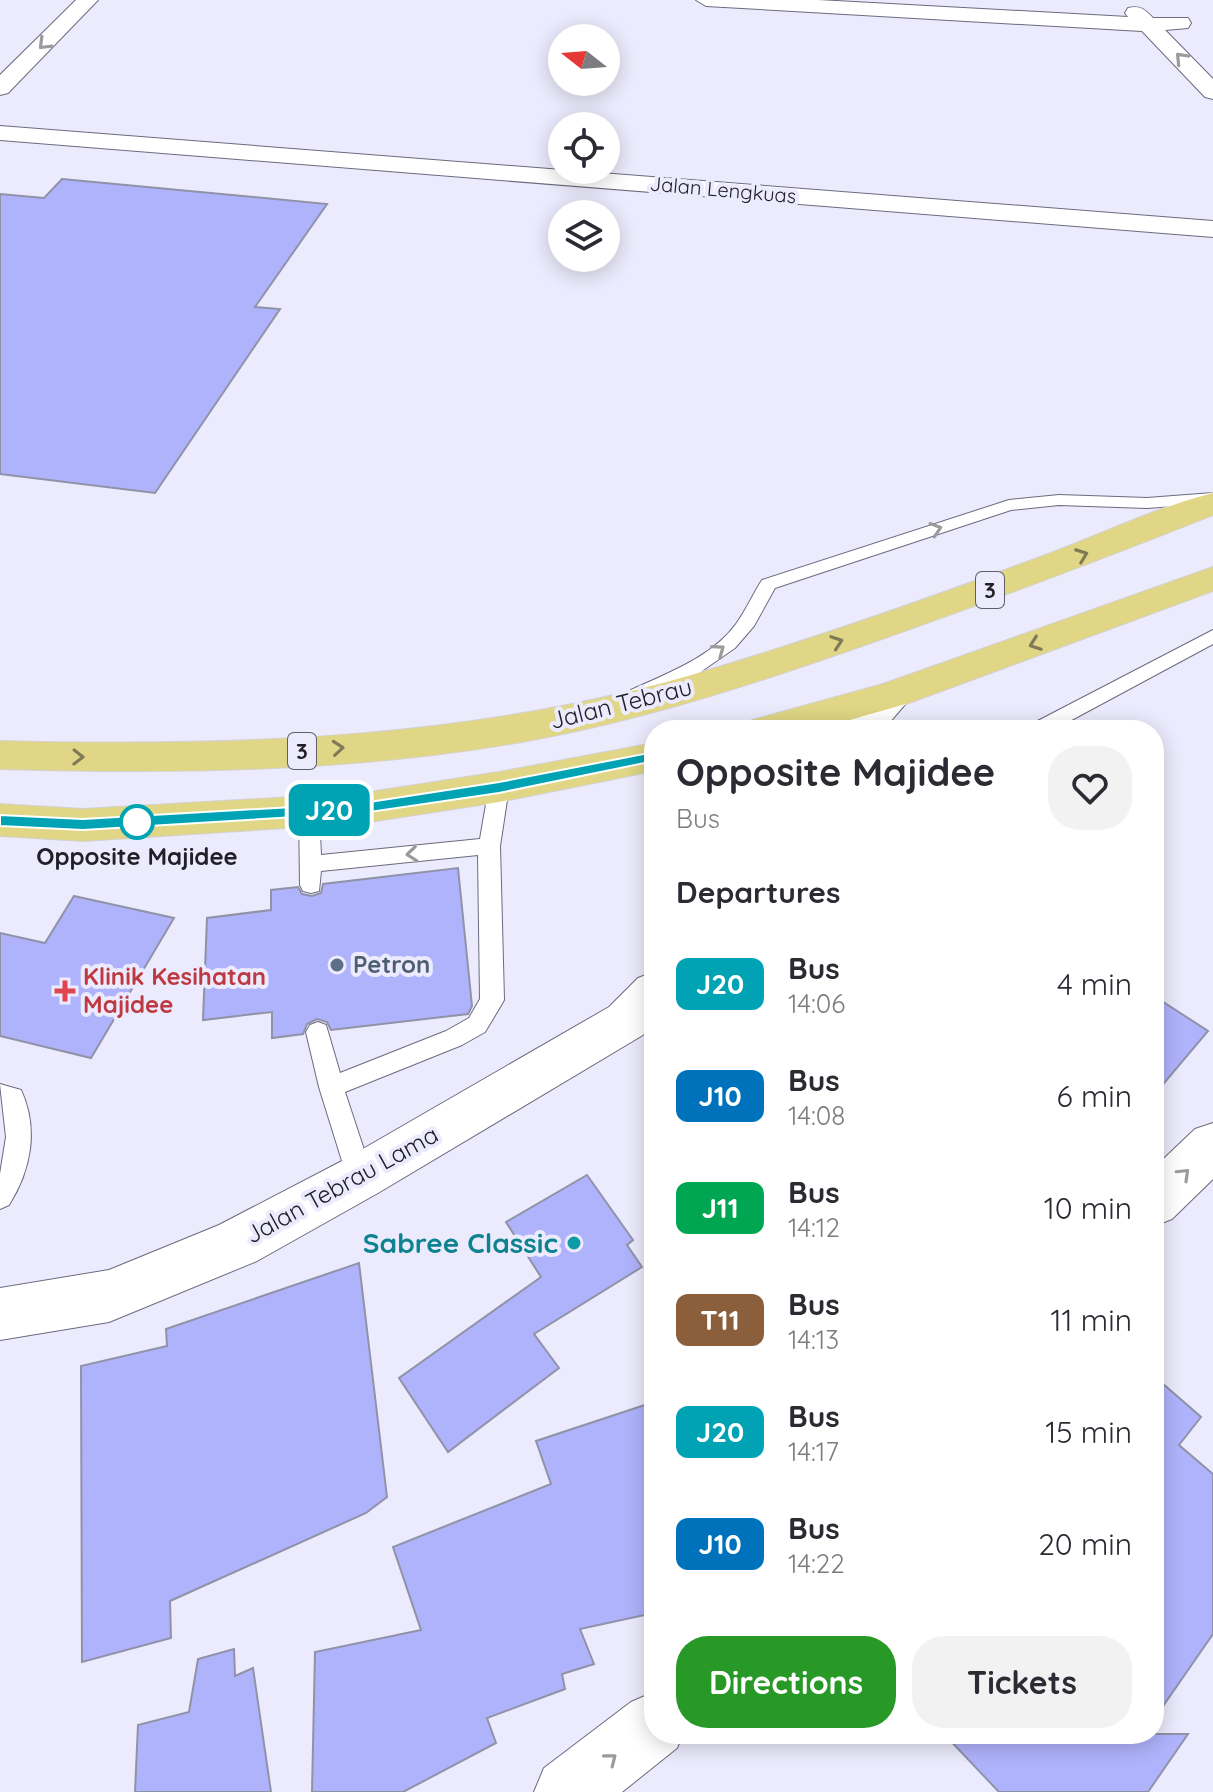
<!DOCTYPE html>
<style>
:root{--surface:#fff;--page:#f2f2f3;--text:#2b2b33;--muted:#7c7c81;--accent:#289826}
body{margin:0;font-family:Quicksand,sans-serif;background:var(--page);color:var(--text);height:100vh;display:flex;flex-direction:column;font-size:30px;white-space:nowrap}
*{box-sizing:border-box;margin:0}
p{font-size:26px;color:var(--muted)}
.icon{flex:none;width:44px;height:44px;fill:none;stroke:currentColor;stroke-width:2;stroke-linecap:round;stroke-linejoin:round}
.map{position:relative;flex:1;overflow:hidden}
.panel{position:absolute;left:644px;top:720px;width:520px;height:1024px;display:flex;flex-direction:column;background:var(--surface);border-radius:32px;box-shadow:0 4px 20px #0003}
.panel>*{flex:none}
.badge{padding:0 16px;border-radius:12px;font-size:28px;line-height:52px}
.needle{width:52px;rotate:287deg}
.tools{position:absolute;left:548px;top:24px;display:grid;gap:16px}
.tools a{display:grid;place-items:center;width:72px;height:72px;border-radius:50%;background:var(--surface);box-shadow:0 4px 20px #0003;font-size:40px}
.map>.badge{position:absolute;translate:-50% -50%;box-shadow:0 0 0 4px #fff}
h2{padding:0 32px;font-size:30px;line-height:72px}
.round{display:grid;place-items:center;flex:none;width:84px;height:84px;border-radius:32px;background:var(--page)}
.headline{display:flex;align-items:center;justify-content:space-between;height:136px;padding:0 32px}
h1{font-size:38px;font-weight:700;line-height:60px}
.cta{display:flex;gap:16px;margin-top:auto;padding:16px 32px}
.cta a{flex:1;height:92px;border-radius:32px;background:var(--accent);color:#fff;font-size:32px;font-weight:700;line-height:92px;text-align:center}
.cta a+a{background:var(--page);color:var(--text)}
ul{padding:0;list-style:none}
li{display:flex;align-items:center;gap:24px;height:112px;padding:0 32px}
li div{flex:1}
li b{display:block;font-size:30px}
li em{font-style:normal}
li .badge{min-width:88px;font-weight:700;text-align:center}
.map>svg:first-child{display:block}
.building{fill:#afb3fc;stroke:#9092a7;stroke-width:2}
.lines{fill:none;stroke-linecap:round;stroke-linejoin:round}
.service-casing{stroke:#6c6a7e;stroke-width:2}
.minor-casing{stroke:#6c6a7e;stroke-width:2}
.secondary-casing{stroke:#6c6a7e;stroke-width:2}
.trunk-casing{stroke:#d3d2d4;stroke-width:2}
.service{fill:#fff;fill-rule:evenodd}
.minor{fill:#fff;fill-rule:evenodd}
.secondary{fill:#fff;fill-rule:evenodd}
.trunk{fill:#e0d686;fill-rule:evenodd}
.oneway{stroke:#9b9b9e}
.oneway2{stroke:#807b57}
.line{fill:#00a3b4;stroke:#fff;stroke-width:2}
.stop-dot{fill:#fff;stroke:#00a3b4;stroke-width:4}
.service-dot{fill:#5c6f8a;stroke:#ecebfd;stroke-width:3}
.health-dot{fill:#e0444e;stroke:#ecebfd;stroke-width:3}
.culture-dot{fill:#0f9aa8;stroke:#ecebfd;stroke-width:3}
.labels{text-anchor:middle;stroke-width:8;stroke-linejoin:round;paint-order:stroke}
.far-street-label{font-size:20px;fill:#212028;stroke:#ecebfd}
.shield{fill:#ecebfd;stroke:#5e5d68;stroke-width:2}
.shield-label{font-size:22px;font-weight:bold;fill:#212028}
.street-label{font-size:24px;fill:#212028;stroke:#ecebfd}
.stop-label{font-size:24px;font-weight:bold;fill:#212028;stroke:#ecebfd}
.service-label{font-size:24px;font-weight:bold;fill:#4e5e75;stroke:#ecebfd;text-anchor:start}
.health-label{font-size:24px;font-weight:bold;fill:#be3a42;stroke:#ecebfd;text-anchor:start}
.near-culture-label{font-size:28px;font-weight:bold;fill:#0d838f;stroke:#ecebfd;text-anchor:end}
</style>
<div class="map">
<svg width="1213" height="1792" viewBox="0 0 1213 1792">
<rect width="100%" height="100%" fill="#ecebfd"/>
<g class="building">
<path d="M62,179l265,25 -72,103 25,2 -125,184 -155,-19v-280l44,4z"/>
<path d="M458,868l14,138 -4,8 -137,16 -4,-8 -10,-3 -10,5 -4,10 -31,4v-26l-69,8 4,-102 64,-8v-20l27,-3 4,7 10,2 9,-3 2,-9z"/>
<path d="M74,896l100,22 -83,140 -91,-22v-103l45,10z"/>
<path d="M1154,996l54,35 -54,64z"/>
<path d="M587,1175l46,65 -6,5 15,22 -108,67 25,34 -111,84 -49,-74 142,-101 -35,-55z"/>
<path d="M359,1263l28,234 -21,16 -196,88 1,37 -89,24 -1,-296 86,-20 -1,-17z"/>
<path d="M1154,1376l47,41 -22,28 34,29v160l-59,85z"/>
<path d="M654,1402v211l-74,16 14,35 -32,10 3,15 -78,29 9,25 -93,49h-91l3,-140 106,-22 -28,-83 158,-63 -15,-43z"/>
<path d="M234,1649l1,27 18,-8 18,124h-136l3,-67 51,-13 9,-53z"/>
<path d="M944,1734h244l-40,58h-149z"/>
</g>
<g class="lines">
<defs>
<g id="service">
<path d="M1213,493v10l-66,5 -88,-3 -48,5 -236,78 -21,38 -19,22 -36,25 -54,27h-14l-3,-5 3,-5c37,-17 81,-33 105,-66 10,-14 17,-30 26,-44l247,-80 50,-5 88,3z"/>
<path d="M1213,630v14l-160,86h-26l3,-5z"/>
<path d="M499,780l7,2 3,5 -9,59 4,154 -4,7 -15,25 -23,13 -117,47 28,85 -4,8 -9,4 -9,-4 -4,-8 -28,-90 -13,-55 4,-7 8,-3 8,3 14,48 106,-42 23,-13 11,-19 -2,-144 -157,16 -2,20 -8,2 -8,-2 -3,-6 -1,-74 3,-5h14l3,5 2,44 159,-16 9,-52 3,-5z"/>
<path d="M0,1084l21,6c18,39 10,80 -12,115l-9,4v-35l6,-37z"/>
</g>
<g id="minor">
<path d="M76,0h22l-90,93 -8,2v-20z"/>
<path d="M696,0h122l310,17 -3,-4 3,-5c13,-3 17,2 25,10h35l3,5 -3,5 -23,2 48,49v20l-8,-2 -63,-66 -436,-25z"/>
<path d="M0,126l1213,95v16l-1213,-97z"/>
<path d="M1213,1123v56l-41,40 -18,7v-58l41,-39z"/>
<path d="M654,1692v42h29l-6,14 -55,44h-88l10,-24 87,-66z"/>
</g>
<g id="secondary">
<path d="M895,681l14,4 5,9 -31,36h-43l41,-45z"/>
<path d="M654,972v51l-11,12 -265,158 -121,68 -148,61 -109,18v-52l109,-18 110,-45 123,-64 267,-154 29,-29z"/>
</g>
<g id="trunk">
<path d="M1213,493v22c-115,46 -231,89 -348,130 -111,39 -222,75 -338,96 -174,31 -351,33 -527,28v-28c241,6 484,-2 715,-73 113,-34 223,-73 333,-114 54,-20 109,-47 165,-61z"/>
<path d="M1213,567v24l-304,112 -94,27h-69l6,-10 131,-36z"/>
<path d="M654,743v28l-155,31 -136,21 -280,18 -83,-5v-32l83,5 280,-16 136,-21z"/>
</g>
</defs>
<use href="#service" class="service-casing"/>
<use href="#minor" class="minor-casing"/>
<use href="#secondary" class="secondary-casing"/>
<use href="#trunk" class="trunk-casing"/>
<use href="#service" class="service"/>
<use href="#minor" class="minor"/>
<use href="#secondary" class="secondary"/>
<use href="#trunk" class="trunk"/>
</g>
<defs><path id="oneway-chevron" d="M-2-3.5L2.5 0L-2 3.5" fill="none" stroke-width="1.6" stroke-linecap="round" stroke-linejoin="round" transform="scale(2)"/></defs>
<g class="oneway">
<use href="#oneway-chevron" transform="translate(44 44) rotate(135)"/>
<use href="#oneway-chevron" transform="translate(1181 58) rotate(-134)"/>
<use href="#oneway-chevron" transform="translate(936 529) rotate(-18)"/>
<use href="#oneway-chevron" transform="translate(719 650) rotate(-36)"/>
<use href="#oneway-chevron" transform="translate(412 854) rotate(174)"/>
<use href="#oneway-chevron" transform="translate(1184 1174) rotate(-44)"/>
<use href="#oneway-chevron" transform="translate(611 1759) rotate(-38)"/>
</g>
<g class="oneway2">
<use href="#oneway-chevron" transform="translate(1082 555) rotate(-21)"/>
<use href="#oneway-chevron" transform="translate(837 642) rotate(-19)"/>
<use href="#oneway-chevron" transform="translate(1035 644) rotate(160)"/>
<use href="#oneway-chevron" transform="translate(338 748) rotate(-5)"/>
<use href="#oneway-chevron" transform="translate(78 757) rotate(1)"/>
</g>
<path class="line" d="M654,752l7,5 -2,3 -160,33 -136,20 -280,17 -83,-4v-11l83,4 280,-16 136,-21z"/>
<circle class="stop-dot" cx="137" cy="822" r="16"/>
<circle class="service-dot" cx="337" cy="965" r="8"/>
<path class="health-dot" d="M61 979h8v8h8v8h-8v8h-8v-8h-8v-8h8z"/>
<circle class="culture-dot" cx="574" cy="1243" r="8"/>
<g class="labels">
<g class="far-street-label">
<text transform="translate(723 190) rotate(5)" y="7">Jalan Lengkuas</text>
</g>
<g class="shield">
<rect x="976" y="572" width="28" height="36" rx="6"/>
<rect x="288" y="733" width="28" height="36" rx="6"/>
</g>
<g class="shield-label">
<text x="990" y="598">3</text>
<text x="302" y="759">3</text>
</g>
<g class="street-label">
<text transform="translate(621 704) rotate(-14)" y="8">Jalan Tebrau</text>
<text transform="translate(342 1185) rotate(-29)" y="8">Jalan Tebrau Lama</text>
</g>
<g class="stop-label">
<text x="137" y="865">Opposite Majidee</text>
</g>
<g class="service-label">
<text x="353" y="973">Petron</text>
</g>
<g class="health-label">
<text x="83" y="985">Klinik Kesihatan<tspan x="83" dy="28">Majidee</tspan></text>
</g>
<g class="near-culture-label">
<text x="558" y="1253">Sabree Classic</text>
</g>
</g>
</svg>
<div class="tools">
<a><svg class="needle" viewBox="-14 -14 28 28"><path d="M0-13l5 13h-10z" fill="#e53935"/><path d="M0 13l5-13h-10z" fill="#7c7c81"/></svg></a>
<a><svg class="icon" aria-label="locate" viewBox="0 0 24 24"><circle cx="12" cy="12" r="6"/><path d="M12 2v4M12 18v4M2 12h4M18 12h4"/></svg></a>
<a><svg class="icon" aria-label="layers" viewBox="0 0 24 24"><path d="M12 4l9 5-9 5-9-5zM3 14l9 5 9-5"/></svg></a>
</div>
<b class="badge" style="left:329px;top:810px;background:#00a3b4;color:#fff">J20</b>
<section class="panel">
<div class="headline"><div><h1>Opposite Majidee</h1><p>Bus</p></div><a class="round"><svg class="icon" aria-label="heart" viewBox="0 0 24 24"><path d="M12 20l-8-8c-3-5 5-10 8-4 3-6 11-1 8 4z"/></svg></a></div>
<h2>Departures</h2>
<ul>
<li><span class="badge" style="background:#00a3b4;color:#fff">J20</span><div><b>Bus</b><p>14:06</p></div><em>4 min</em></li>
<li><span class="badge" style="background:#0072bc;color:#fff">J10</span><div><b>Bus</b><p>14:08</p></div><em>6 min</em></li>
<li><span class="badge" style="background:#00a651;color:#fff">J11</span><div><b>Bus</b><p>14:12</p></div><em>10 min</em></li>
<li><span class="badge" style="background:#8b5e3c;color:#fff">T11</span><div><b>Bus</b><p>14:13</p></div><em>11 min</em></li>
<li><span class="badge" style="background:#00a3b4;color:#fff">J20</span><div><b>Bus</b><p>14:17</p></div><em>15 min</em></li>
<li><span class="badge" style="background:#0072bc;color:#fff">J10</span><div><b>Bus</b><p>14:22</p></div><em>20 min</em></li>
</ul>
<div class="cta"><a>Directions</a><a>Tickets</a></div>
</section>
</div>
